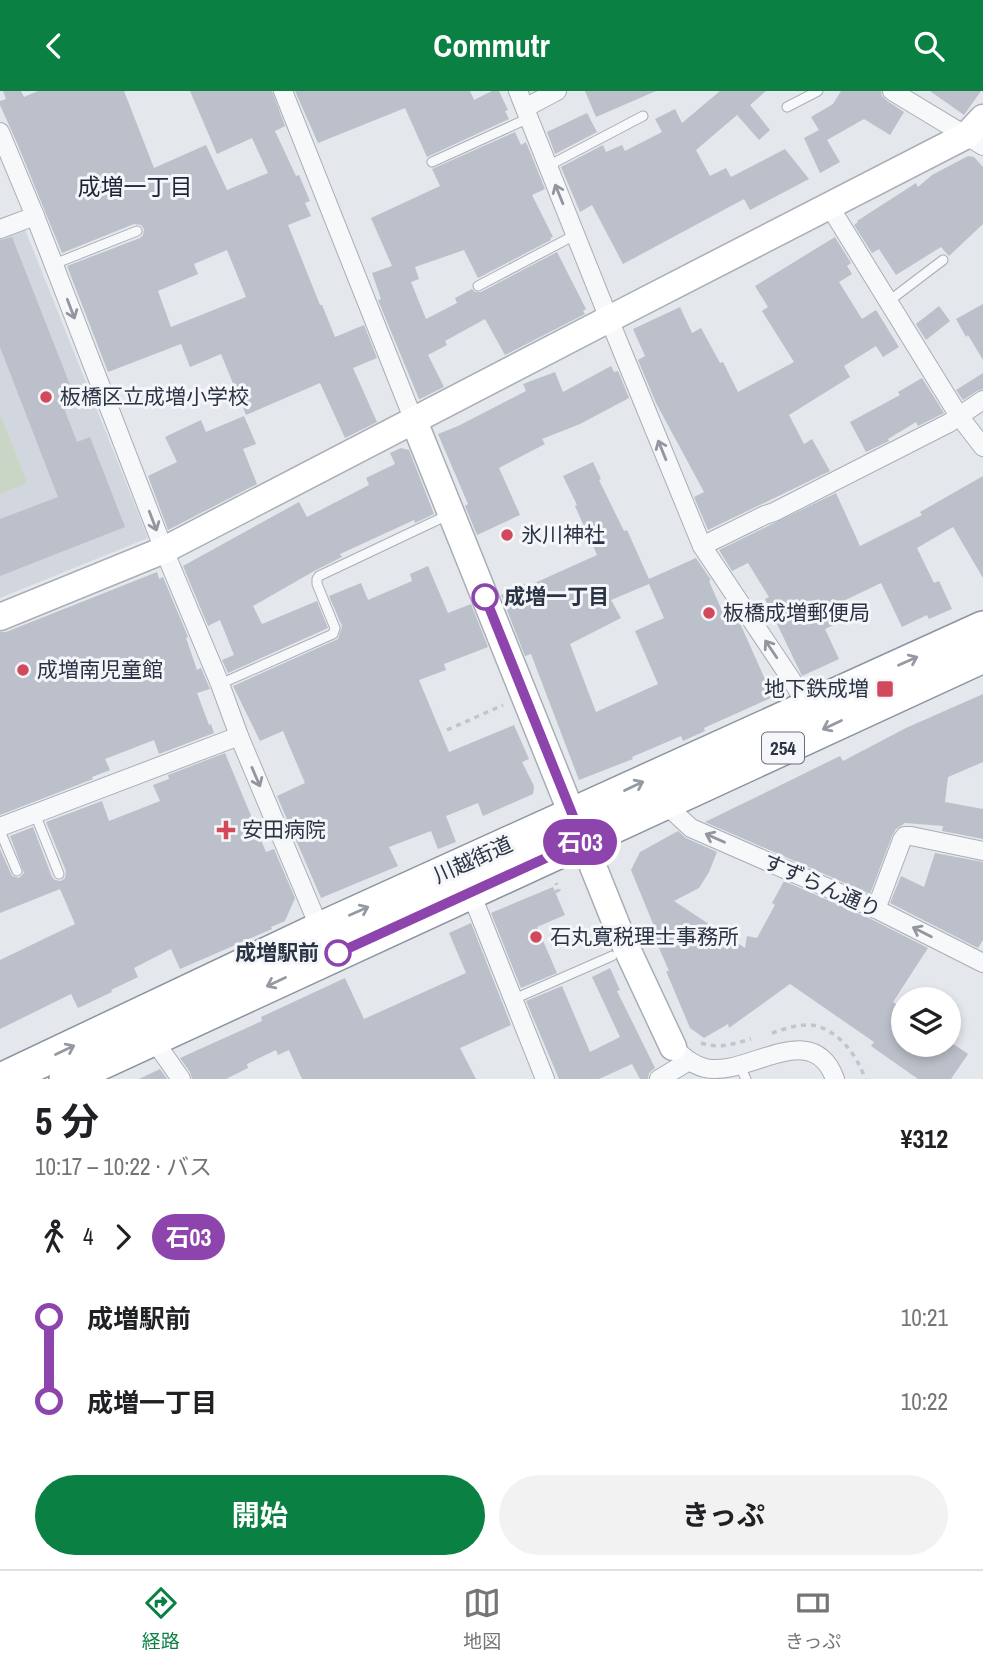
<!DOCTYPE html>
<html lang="ja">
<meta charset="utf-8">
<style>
:root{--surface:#fff;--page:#f2f2f2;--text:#202124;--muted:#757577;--line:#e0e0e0;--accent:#0b8043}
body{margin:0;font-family:"Archivo Narrow","Noto Sans JP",sans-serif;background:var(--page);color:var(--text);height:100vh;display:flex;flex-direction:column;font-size:26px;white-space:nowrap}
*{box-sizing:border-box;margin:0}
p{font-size:23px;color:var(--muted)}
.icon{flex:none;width:38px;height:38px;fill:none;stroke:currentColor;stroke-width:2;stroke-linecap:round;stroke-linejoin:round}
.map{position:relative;height:988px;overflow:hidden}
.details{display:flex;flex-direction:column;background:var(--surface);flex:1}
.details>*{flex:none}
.badge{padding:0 14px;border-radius:23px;font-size:24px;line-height:46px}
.fabs{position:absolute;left:891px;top:896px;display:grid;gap:14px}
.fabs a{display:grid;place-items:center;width:70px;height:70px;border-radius:50%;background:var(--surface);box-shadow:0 4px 10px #0003;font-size:35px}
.map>.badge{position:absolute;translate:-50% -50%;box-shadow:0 0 0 4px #fff}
.legs{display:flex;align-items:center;gap:10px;height:77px;padding:0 35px;font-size:23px}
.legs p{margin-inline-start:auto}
.overview{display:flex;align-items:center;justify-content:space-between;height:119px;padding:0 35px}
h1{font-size:38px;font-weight:700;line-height:52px}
.button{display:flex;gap:14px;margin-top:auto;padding:14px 35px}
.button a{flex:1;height:80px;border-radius:42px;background:var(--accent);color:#fff;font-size:28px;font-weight:700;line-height:80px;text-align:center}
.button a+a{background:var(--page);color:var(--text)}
ul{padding:0 35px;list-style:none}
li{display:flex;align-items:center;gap:24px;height:84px;font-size:26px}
li i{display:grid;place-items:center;width:10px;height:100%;margin:0 9px;background:currentColor}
li i::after{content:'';width:18px;height:18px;margin:-9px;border:5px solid;border-radius:50%;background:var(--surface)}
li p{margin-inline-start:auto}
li:first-child i{background:linear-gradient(#0000 50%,currentColor 0)}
li:last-child i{background:linear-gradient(currentColor 50%,#0000 0)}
header{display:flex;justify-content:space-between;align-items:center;height:91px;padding:0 35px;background:var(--accent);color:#fff;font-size:32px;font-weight:700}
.tabs{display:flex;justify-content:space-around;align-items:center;height:98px;border-top:2px solid var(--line);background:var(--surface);font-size:19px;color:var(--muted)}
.tabs a{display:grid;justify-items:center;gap:4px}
.tabs .selected{color:var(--accent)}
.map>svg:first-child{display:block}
.built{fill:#d2d6de}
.green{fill:#c9d6c5}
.building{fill:#bbc0ca;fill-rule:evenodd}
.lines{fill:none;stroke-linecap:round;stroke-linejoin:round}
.lane-casing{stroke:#a9aeb7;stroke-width:11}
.street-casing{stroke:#a9aeb7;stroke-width:20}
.secondary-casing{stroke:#a9aeb7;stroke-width:29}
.highway-casing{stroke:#8b94a3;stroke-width:36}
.path{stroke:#c2c5cb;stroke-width:3.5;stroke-dasharray:5 5;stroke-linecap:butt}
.lane{stroke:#f7f8fa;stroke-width:9}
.street{stroke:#f7f8fa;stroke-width:18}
.secondary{stroke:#fff;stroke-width:26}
.highway{stroke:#fff;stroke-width:33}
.oneway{stroke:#9196a0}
.oneway2{stroke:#959aa2}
.line-1-casing{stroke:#fff;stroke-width:16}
.line-1{stroke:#8e44ad;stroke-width:10}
.poi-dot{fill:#d1495b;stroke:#f4f6f9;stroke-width:2.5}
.stop-1-dot{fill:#fff;stroke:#8e44ad;stroke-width:3.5}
.labels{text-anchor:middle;stroke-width:6;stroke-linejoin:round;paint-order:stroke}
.shield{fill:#f4f6f9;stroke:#676e7b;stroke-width:2}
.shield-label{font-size:19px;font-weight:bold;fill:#2b3445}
.poi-label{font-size:21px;fill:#2b3445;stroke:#f4f6f9;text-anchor:start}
.stop-label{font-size:21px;font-weight:bold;fill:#2b3445;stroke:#f4f6f9;text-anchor:start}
.street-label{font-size:21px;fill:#2b3445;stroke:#f4f6f9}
.neighbourhood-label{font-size:23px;fill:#1d2536;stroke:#f4f6f9}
</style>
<header><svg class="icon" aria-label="back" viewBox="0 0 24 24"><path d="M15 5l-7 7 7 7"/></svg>Commutr<svg class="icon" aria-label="search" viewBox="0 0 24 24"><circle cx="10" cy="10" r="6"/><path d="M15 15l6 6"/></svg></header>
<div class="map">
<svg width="983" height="988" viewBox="0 0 983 988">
<rect width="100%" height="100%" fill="#e4e7ec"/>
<path class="built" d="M24,136l124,311 -148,60v-362z"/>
<path class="green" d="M0,323l27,69 -27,11z"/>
<g class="building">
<path d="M3,0h18l3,6 14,-6h86l30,77 52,-23 21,45 41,-17 -16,-35 -35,16 -27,-63h82l13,35 -10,5 21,45 3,-1 11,26 -5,2 6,13 -23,9 32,80h2l13,32 29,-12 13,33 -24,10 24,54 -32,16 -25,-55 -74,32 -25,-61 -31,13 -9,-23 -73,28 -41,-106 73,-28 3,-3 1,-6 -3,-4 -7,-1 -72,29 -45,-110 -17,-38v-4l6,-2zM227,159l19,47 -75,30 -13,-36 40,-17 -4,-10z"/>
<path d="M295,0h175l4,9 18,-9h7l9,19 -3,1 4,8 -82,38 -22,-49 -87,35z"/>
<path d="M585,0h71l-60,26z"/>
<path d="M720,0h46l-16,14 20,25 -11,10 -22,-25 -41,35 14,26 16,-8 5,9 54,-28 24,30 -59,31 -6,-11 -121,65 -31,-59 -12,7 -19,-45 42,-22 3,7 16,-7 3,6 37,-19 -7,-13 20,-10 7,14z"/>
<path d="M841,0h40l1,5 4,4 18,12 -14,23 -26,-16 -37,21 13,22 -20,11 -16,-35 15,-8 -8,-13 22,-13z"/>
<path d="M930,0h51l-17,24z"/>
<path d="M587,22l10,19 -42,22 -8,-22z"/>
<path d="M515,41l6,13 5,-3 19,47 -13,6 21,42 -3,1 1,2 -73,38 -14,-28 -49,17 4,12 -8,3 15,37 31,-16 -2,-5 17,-9 3,3h6l76,-40 29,57 -3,2 2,3 -80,41 -20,-36 -40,22 2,4 -19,10 16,32 -24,12h-1l-41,-99 3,-1 -9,-26 20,-7 -21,-48 69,-32 -8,-17z"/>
<path d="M968,65l6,1 9,10v57l-34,32 -8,-9 -45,28 -17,-26 -7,4 -18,-28 4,-3 -1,-1 59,-38 2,4 14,-12z"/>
<path d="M12,146l60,153 -13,5 18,47 13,-5 35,90 -125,49v-57l58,-22 -58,-150v-107z"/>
<path d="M835,146l16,26 -4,3 5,8 -13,8 23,37 14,-9 23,37 -16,10 -7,-11 -32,20 6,11 -61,38 15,29 8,-5 18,32 -122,59 -14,-33 10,-5 -48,-89 -18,-43 7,-4 -12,-27 47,-22 12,26 9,-5 19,35 3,-1 15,30 56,-30 -32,-51 6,-4 -13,-21z"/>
<path d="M983,213v56l-15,-25 -2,2 -10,-18z"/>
<path d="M939,215l11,15 -24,19 -10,-16z"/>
<path d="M611,275l3,6 4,-1 11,27 -49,26 -38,15 3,5 -46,24 21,47 -43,20 -12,-29 3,-2 -30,-70 20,-8 68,-35 -3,-7 32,-12 8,20z"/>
<path d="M983,282v16l-6,2 -14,9 -7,-10z"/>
<path d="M922,287l22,35 -26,13 -2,-4 -28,17 1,2 -23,11 -16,-30 50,-27 -2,-3z"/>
<path d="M244,325l12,28 -13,5 14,35 -89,46 -20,-54 29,-14 -12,-25 36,-17 5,12z"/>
<path d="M401,357l8,2 25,64 -19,9 -1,-3 -74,34 2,3 -26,13 -63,36 9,18 55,-23 11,27 -100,45 -6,-13 12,-5 -14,-35 -12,6 -25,-60 116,-64 8,15 62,-32 -3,-7 29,-14 -5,-11z"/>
<path d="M593,371l8,17 -2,1 25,51 3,-1 22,49 47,-21 15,22 -2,1 14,32 8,-3 8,11 34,76 -69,31 1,3 -22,10 -2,-5 -49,21 1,2 -54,21 -48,-126 -6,2 -24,-61 26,-12 1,3 69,-31 -22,-49 2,-1 -14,-29zM649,493l15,34 -29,13 23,53 -62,28 -26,-68 51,-26 -10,-18z"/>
<path d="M983,385v102l-30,-51 -36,21 17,35 5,-2 13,28 -23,10 -2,-4 -25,12 -21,-44 -44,21 7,16 -19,9 14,30 -37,17 -37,-77 4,-2 -21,-34 -16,8 -13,-21 117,-57 24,53 62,-31 -2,-3z"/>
<path d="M428,475l20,47 23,-9 17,43 -44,17 2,6 -27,10 30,72 65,-27 15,34 -7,3 12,24 -1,8 -50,22 -5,-13 -32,13 10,26 -18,7 -7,-18 -42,16 9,19 -77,32 -44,-102 28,-13 -22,-52 -23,10 -27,-55 105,-47 4,-13 -13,-30 32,-13 7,17 44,-19 -2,-7z"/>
<path d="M157,481l2,7 4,-2 25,60 -2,1 11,32 4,-2 9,21 -13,4 12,32 2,-1 3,9 -55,21 -5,-14 -49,19 5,11 -18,7 1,2 -93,36v-183h6z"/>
<path d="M983,603v68l-35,15 -3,25 38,7v30l-41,-8 1,-5 -38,-3 -9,6 -4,7 -22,58 -165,-72 135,-66 3,5 63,-33z"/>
<path d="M225,662l41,99 8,-3 21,49 -10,23 -14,6 1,2 -92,40 -9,-20 -37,19 4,9 -27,13 1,2 -34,16 -7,-14 -71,35v-69l75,-36 -15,-35 -60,24v-64l12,27 7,2 5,-5 -14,-37 23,-9 19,50 3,3 6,1 4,-3 1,-7 -20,-49 56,-21 7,20 51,-20 -7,-16 16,-6 -1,-4z"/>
<path d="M678,740l8,7 31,14 -8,20 -10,16 -25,13 71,47 2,-12 10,2 18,-33 -3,-2 12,-22 87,38 57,29 -35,54 10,7v36h52l13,9 -17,25h-33l-47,-33 3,-4 -84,-58 -61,44 -1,-4 -24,14 -14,-10 -24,-57h3l-17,-39 4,-1 -25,-61 9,-18z"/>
<path d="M935,762l48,9v78l-5,8 -88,-45 11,-27 23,11z"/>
<path d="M553,796l12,28 -28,12 20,46 -36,15 -30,-75z"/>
<path d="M471,832l40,102 -51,23 16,31h-174l-13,-29 -11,5 -2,-5 -29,14 1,4 -22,11h-34l-2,-7 -10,-14 82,-37 -1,-4 84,-39 19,41 102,-46 -17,-40z"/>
<path d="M610,877l10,22 -3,1 38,77 -6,5 -1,6h-8l-8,-15 -33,15h-40l-33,-78 36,-15 28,66 30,-15 -28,-60z"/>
<path d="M160,978l7,10h-28z"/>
</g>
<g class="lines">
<defs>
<g id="lane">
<path d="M787,16l31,-16"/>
<path d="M432,71l97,-44"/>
<path d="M548,75l95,-50"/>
<path d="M54,173l83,-33"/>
<path d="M478,195l97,-51"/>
<path d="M889,210l54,-41"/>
<path d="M220,593l113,-50 2,-6 -18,-44v-5l2,-3 131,-62"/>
<path d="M35,723l24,60"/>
<path d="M0,740l17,40"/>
<path d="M514,908l98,-43"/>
<path d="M739,974l7,14"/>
</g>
<g id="street">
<path d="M283,0l131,330"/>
<path d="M518,0l91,228 93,227 89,133 16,27"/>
<path d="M892,0l91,55"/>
<path d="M525,17l32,-17"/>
<path d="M0,41l35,84 129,334 56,134 19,52 81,193"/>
<path d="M830,116l129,209 24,31"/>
<path d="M0,138l35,-13"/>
<path d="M702,455l63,-31 9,-3 175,-89 34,-23"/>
<path d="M664,712l27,25 185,81 107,54"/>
<path d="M0,736l239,-91"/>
<path d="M471,802l74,186"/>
<path d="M876,818l26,-69 3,-4h6l72,15"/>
<path d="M153,948l28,40"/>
<path d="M673,956c10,9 19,18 32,21 42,10 107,-52 130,11"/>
<path d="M659,988l30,-18"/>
</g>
<g id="secondary">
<path d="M414,330l207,515 52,111"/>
<path d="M0,526l164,-67 445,-231 358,-184 16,-17"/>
</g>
<g id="highway">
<path d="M3,988l317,-150 663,-301"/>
<path d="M66,988l917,-423"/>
</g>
</defs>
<use href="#lane" class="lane-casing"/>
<use href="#street" class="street-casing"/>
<use href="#secondary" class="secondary-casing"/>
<use href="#highway" class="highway-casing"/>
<g class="path">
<path d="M447,639l56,-25"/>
<path d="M555,801l4,-2 -3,-7"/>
<path d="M772,942c12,-4 26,-9 39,-8 26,3 47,31 54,54"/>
<path d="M701,952c18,6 32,1 50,-4"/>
</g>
<use href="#lane" class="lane"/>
<use href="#street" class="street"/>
<use href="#secondary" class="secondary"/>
<use href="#highway" class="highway"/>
</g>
<defs><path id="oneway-shaft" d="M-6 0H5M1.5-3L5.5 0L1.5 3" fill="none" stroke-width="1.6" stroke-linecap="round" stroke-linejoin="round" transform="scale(1.75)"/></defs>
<g class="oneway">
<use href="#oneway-shaft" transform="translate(559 103) rotate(-112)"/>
<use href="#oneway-shaft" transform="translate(71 218) rotate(69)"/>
<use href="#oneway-shaft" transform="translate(662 359) rotate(-112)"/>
<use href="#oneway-shaft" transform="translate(153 430) rotate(69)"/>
<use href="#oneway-shaft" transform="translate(771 558) rotate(-124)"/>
<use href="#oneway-shaft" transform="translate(256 686) rotate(67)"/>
<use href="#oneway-shaft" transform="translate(715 747) rotate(-156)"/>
<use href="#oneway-shaft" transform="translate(922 841) rotate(-153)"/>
</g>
<g class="oneway2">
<use href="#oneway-shaft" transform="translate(908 570) rotate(-24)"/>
<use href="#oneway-shaft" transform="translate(832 634) rotate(155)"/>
<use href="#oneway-shaft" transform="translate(634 695) rotate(-25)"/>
<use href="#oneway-shaft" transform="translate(359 820) rotate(-24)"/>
<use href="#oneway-shaft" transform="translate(276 891) rotate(155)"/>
<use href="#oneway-shaft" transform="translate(65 959) rotate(-25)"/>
</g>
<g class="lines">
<defs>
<path id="line-1" d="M338,862l245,-112 -98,-244"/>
</defs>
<use href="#line-1" class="line-1-casing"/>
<use href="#line-1" class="line-1"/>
</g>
<g class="poi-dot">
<circle cx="46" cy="306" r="7"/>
<circle cx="507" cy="444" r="7"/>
<circle cx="709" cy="522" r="7"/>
<circle cx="23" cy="579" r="7"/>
<rect x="876" y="589" width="18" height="18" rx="3.5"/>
<path d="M222.5 728.5h7v7h7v7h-7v7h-7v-7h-7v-7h7z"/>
<circle cx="536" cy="846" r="7"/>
</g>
<g class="stop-1-dot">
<circle cx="485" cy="506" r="12"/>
<circle cx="338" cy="862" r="12"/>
</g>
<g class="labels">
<rect class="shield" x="762" y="641.5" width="42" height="31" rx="5"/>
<g class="shield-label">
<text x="783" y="664">254</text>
</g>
<g class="poi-label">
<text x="60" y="313">板橋区立成増小学校</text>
<text x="521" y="451">氷川神社</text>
<text x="723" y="529">板橋成増郵便局</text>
<text x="37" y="586">成増南児童館</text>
<text x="869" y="605" text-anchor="end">地下鉄成増</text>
<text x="242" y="746">安田病院</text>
<text x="550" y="853">石丸寛税理士事務所</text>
</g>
<g class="stop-label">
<text x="504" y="513">成増一丁目</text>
<text x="319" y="869" text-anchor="end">成増駅前</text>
</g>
<g class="street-label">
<text transform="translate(473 769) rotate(-24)" y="7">川越街道</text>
<text transform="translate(822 795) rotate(24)" y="7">すずらん通り</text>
</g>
<g class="neighbourhood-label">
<text x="135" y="104">成増一丁目</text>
</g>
</g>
</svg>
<div class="fabs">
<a><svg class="icon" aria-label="layers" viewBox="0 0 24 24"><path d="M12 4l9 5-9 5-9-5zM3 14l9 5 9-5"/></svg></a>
</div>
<b class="badge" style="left:580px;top:751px;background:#8e44ad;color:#fff">石03</b>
</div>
<section class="details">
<div class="overview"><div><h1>5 分</h1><p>10:17 – 10:22 · バス</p></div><b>¥312</b></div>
<div class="legs"><svg class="icon" aria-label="walk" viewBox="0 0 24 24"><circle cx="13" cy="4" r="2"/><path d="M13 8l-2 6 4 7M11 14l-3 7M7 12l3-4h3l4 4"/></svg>4<svg class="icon" aria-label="forward" viewBox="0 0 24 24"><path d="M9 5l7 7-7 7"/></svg><b class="badge" style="background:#8e44ad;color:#fff">石03</b></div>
<ul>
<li><i style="color:#8e44ad"></i><b>成増駅前</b><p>10:21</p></li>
<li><i style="color:#8e44ad"></i><b>成増一丁目</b><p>10:22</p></li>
</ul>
<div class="button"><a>開始</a><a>きっぷ</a></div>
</section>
<nav class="tabs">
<a class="selected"><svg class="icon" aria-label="directions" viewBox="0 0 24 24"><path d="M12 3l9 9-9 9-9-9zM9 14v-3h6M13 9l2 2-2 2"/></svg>経路</a>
<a><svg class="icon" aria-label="map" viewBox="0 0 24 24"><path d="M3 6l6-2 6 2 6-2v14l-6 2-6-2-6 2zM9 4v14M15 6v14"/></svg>地図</a>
<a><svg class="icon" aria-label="tickets" viewBox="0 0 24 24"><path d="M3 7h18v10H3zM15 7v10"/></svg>きっぷ</a>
</nav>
